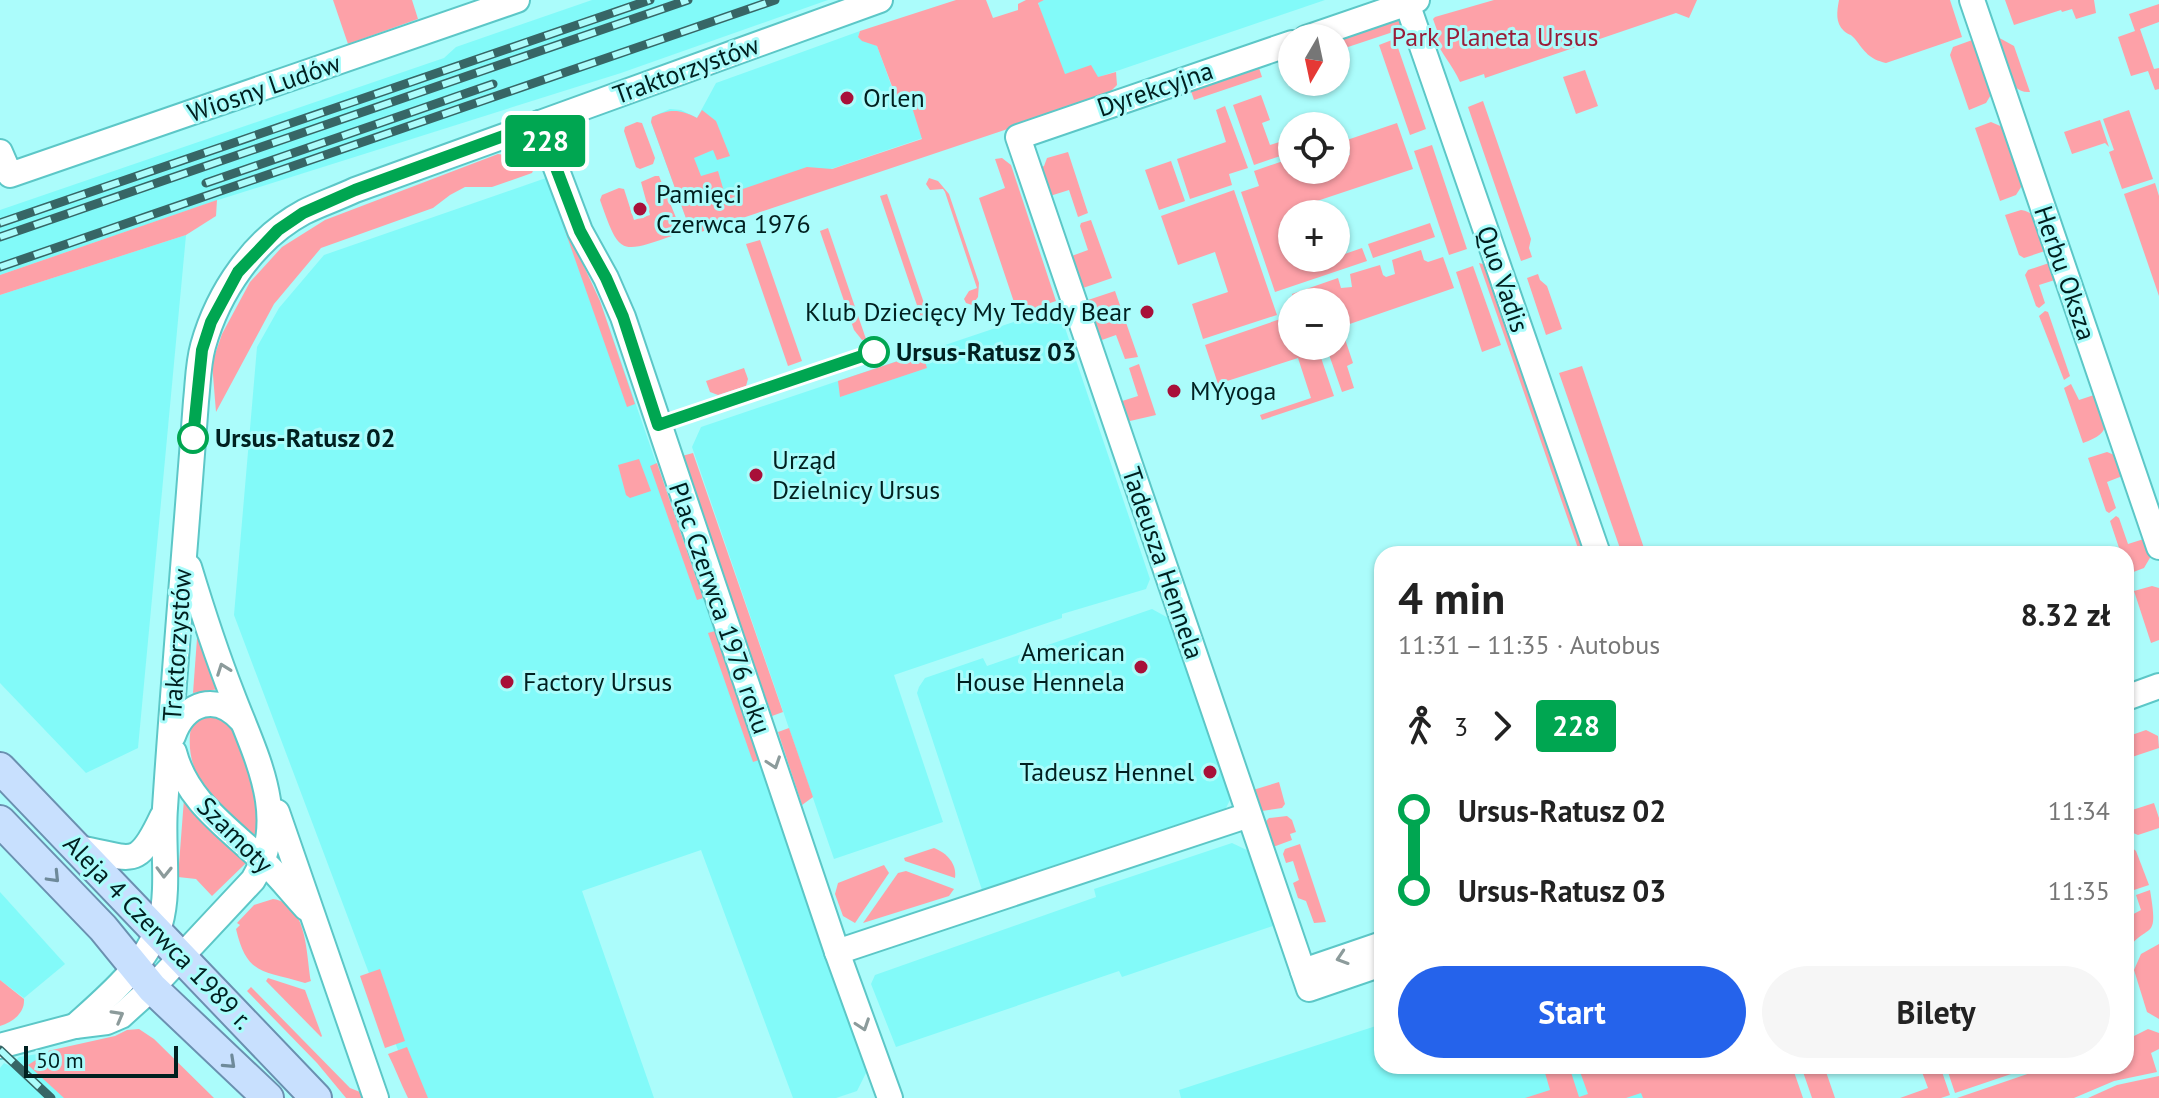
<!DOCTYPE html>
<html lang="pl">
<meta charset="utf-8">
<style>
:root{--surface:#fff;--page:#f6f6f6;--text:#222;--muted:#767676;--accent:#2563eb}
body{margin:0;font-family:"PT Sans",sans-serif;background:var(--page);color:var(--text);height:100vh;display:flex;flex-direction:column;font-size:30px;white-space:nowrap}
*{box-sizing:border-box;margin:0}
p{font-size:26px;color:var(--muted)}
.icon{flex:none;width:44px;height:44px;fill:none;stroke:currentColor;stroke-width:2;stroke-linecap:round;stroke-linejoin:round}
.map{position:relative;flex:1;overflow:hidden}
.side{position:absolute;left:1374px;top:546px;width:760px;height:528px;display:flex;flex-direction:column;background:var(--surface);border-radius:24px;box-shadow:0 2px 6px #0004}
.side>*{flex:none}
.badge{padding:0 16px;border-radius:6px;font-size:28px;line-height:52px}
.needle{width:52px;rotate:189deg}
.controls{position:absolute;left:1278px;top:24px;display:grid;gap:16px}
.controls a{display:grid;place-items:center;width:72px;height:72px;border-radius:50%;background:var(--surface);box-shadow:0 2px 6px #0004;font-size:40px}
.scale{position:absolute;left:24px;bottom:20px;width:154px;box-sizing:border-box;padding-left:8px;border:4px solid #002020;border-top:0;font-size:22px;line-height:28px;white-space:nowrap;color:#002020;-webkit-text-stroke:6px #abfcfb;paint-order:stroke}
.map>.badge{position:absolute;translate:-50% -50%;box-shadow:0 0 0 4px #fff}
.legs{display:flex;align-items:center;gap:12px;height:88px;padding:0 24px;font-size:26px}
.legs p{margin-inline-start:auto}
.overview{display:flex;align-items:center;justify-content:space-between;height:136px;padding:0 24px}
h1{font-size:44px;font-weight:700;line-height:60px}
.primary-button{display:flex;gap:16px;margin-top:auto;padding:16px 24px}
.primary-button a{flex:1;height:92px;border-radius:48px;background:var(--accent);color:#fff;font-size:32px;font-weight:700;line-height:92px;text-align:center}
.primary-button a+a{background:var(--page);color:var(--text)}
ul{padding:0 24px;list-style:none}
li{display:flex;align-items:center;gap:28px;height:80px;font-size:30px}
li i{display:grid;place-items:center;width:12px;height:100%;margin:0 10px;background:currentColor}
li i::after{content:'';width:20px;height:20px;margin:-10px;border:6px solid;border-radius:50%;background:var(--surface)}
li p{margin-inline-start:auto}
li:first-child i{background:linear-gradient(#0000 50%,currentColor 0)}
li:last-child i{background:linear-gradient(currentColor 50%,#0000 0)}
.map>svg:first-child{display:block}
.built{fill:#82faf9}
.green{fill:#fda1a8}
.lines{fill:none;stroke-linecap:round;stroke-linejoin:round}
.minor-casing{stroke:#5cc7c7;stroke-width:28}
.major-casing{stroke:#6b90b0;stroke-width:34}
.minor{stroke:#fff;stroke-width:24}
.major{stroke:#c8e0fe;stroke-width:30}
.rail-casing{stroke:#376666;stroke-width:9}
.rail{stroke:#abfcfb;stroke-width:6;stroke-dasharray:18;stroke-linecap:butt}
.oneway{stroke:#8c9b9b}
.oneway2{stroke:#6e8a9a}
.line-1-casing{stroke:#fff;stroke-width:18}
.line-1{stroke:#00a651;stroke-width:12}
.poi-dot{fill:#a81039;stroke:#abfcfb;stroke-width:3}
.stop-1-dot{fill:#fff;stroke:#00a651;stroke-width:4}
.labels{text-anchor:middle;stroke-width:6;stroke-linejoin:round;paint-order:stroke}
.park-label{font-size:26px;fill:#991e39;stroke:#abfcfb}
.street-label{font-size:26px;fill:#002020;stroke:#abfcfb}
.poi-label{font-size:26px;fill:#002020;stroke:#abfcfb;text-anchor:start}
.stop-label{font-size:26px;font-weight:bold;fill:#002020;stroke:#abfcfb;text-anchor:start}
</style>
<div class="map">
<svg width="2159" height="1098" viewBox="0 0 2159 1098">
<rect width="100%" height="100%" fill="#abfcfb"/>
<g class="built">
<path d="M592,0h236l-207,73 -403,127 -218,75v-65l444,-152 12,-11z"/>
<path d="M1044,0h281l-261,89 -26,-87z"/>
<path d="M860,31l-2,6 19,9 21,58 12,-3 13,37 -237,80 -35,-96 1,-5 18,-8 11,1 16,8 19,-35z"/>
<path d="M546,178l26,66 28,57 267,770 -10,20 -21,7h-43l-92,-248 -119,41 72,207h-238l-182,-483 23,-268 22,-39 45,-53z"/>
<path d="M186,235l-48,513 -52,25 -86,-90v-388z"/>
<path d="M1058,307l92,272 -4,10 -84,25v4l-168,57 49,147 -109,37 -142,-412 9,-20z"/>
<path d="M1152,609l20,11 60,176 -9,18 -240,79 -66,-200 2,-6 6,-9 58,-20 4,8z"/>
<path d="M1232,843l19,9 25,73 -154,52 -3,-6 -223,76 -25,-63 4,-9 221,-78 -2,-8z"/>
<path d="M0,892l65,72 -41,34 -24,-18z"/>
<path d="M1382,1024v42h393l11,32h-605l-2,-8z"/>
<path d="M68,1049l75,49h-143v-30l4,-5 6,3 9,-9z"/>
</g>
<g class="green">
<path d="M333,0h79l6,19 -70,25z"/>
<path d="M956,0h30l7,18 25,-8v-6l8,-4h18l-6,3 27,71 26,-9 7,12 18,-5 1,13 -11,11 -414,139 -41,-113 1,-5c19,-8 27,-8 45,1l5,-8 14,11 14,35 -13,4 -4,-10 -19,8 7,18 17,-5 7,24 82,-28 25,2 90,-30 -12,-38 -11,4 -22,-59 -15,-5 -4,-4 2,-6z"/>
<path d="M1494,0h203l-8,18 -13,-5 -191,65 -1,-4 -24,8c-8,-18 -19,-28 -26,-46l4,-3 -5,-14 2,-2z"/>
<path d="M1839,0h111l12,37 -76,26c-17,-4 -21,-11 -31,-24 -6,-7 -4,-2 -11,-8 -9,-8 -7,-20 -5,-31z"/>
<path d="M2005,0h89l2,13 -20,6 -4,-10 -10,3 -1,-2 -47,15z"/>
<path d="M2159,4v18l-19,7 14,40 5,-1v21l-4,1 -7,-19 -17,5 -13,-39 17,-6 -6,-17z"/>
<path d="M1392,19l6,1 7,8 -69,23v-13z"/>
<path d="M1994,35l20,11 16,46c-24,2 -29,-38 -36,-57z"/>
<path d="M1975,39l17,54 -6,10 -17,7 -19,-55 3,-8z"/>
<path d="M1392,40l4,2 30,87 -16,6 -31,-90z"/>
<path d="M1258,65l4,12 -68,23 -4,-12z"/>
<path d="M1585,70l13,36 -22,8 -13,-37z"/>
<path d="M1261,95l9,25 -8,3 8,22 22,-7v14l-38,13 -21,-60z"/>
<path d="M1483,101l48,138 -2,9 3,9 -11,4 -53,-154z"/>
<path d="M1225,106l23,62 -19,6 3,11 -42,14 -13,-40 49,-17 -10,-32z"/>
<path d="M2129,110l24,69 -31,10 -13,-37 5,-2 -11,-31z"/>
<path d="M2100,120l9,27 -4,-4 -33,11 -8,-22z"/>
<path d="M637,122l5,1 13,35 -2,6 -13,5 -4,-2 -12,-36 1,-4z"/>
<path d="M1991,122l14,6 18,56 -7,11 -16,6 -25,-73z"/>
<path d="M1397,123l16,46 -114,38 1,7h-8v44h18l3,7 49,-17 5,13 -92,31 -34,-100 18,-6 -5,-15 38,-13v12h44v-26l4,10 10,1 -3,-15z"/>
<path d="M1432,145l35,104 -18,6 -35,-104z"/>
<path d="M1068,152l20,61 -10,4 -9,-27 -19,6 -10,-28 4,-2 3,-8z"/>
<path d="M498,154l21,3 16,9 -3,7 -40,14h-27l-15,8 -17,13 -112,40 -47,56 -58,108 -4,-49 10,-29 28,-52 32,-35 43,-27z"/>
<path d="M1002,158l9,7 45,136 -38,13 -39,-116 26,-10 -10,-29z"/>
<path d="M1171,161l14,40 -26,9 -14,-40z"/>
<path d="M655,176h4l2,5 18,44 -4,10c-56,19 -55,21 -75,-35l2,-5 17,-7 5,1 10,31 16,-5 -9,-33z"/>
<path d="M929,178l9,3 11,13 30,89 -1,14 -6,8 -6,-2 -2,-4 5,-8 8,-3 -32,-96 -2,-3 -13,1 -4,-6z"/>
<path d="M2155,183l4,13v100l-35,-102z"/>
<path d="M1234,190l43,125 -74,24 -11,-35 36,-12 -13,-40 -37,13 -17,-49z"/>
<path d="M887,194l42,124 -7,2 -42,-124z"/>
<path d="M217,200l-1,16 -30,19 -186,60v-20z"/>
<path d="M557,208l43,93 35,103 -8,3z"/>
<path d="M2021,210c19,2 21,24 27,40l-24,8 -5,-3 -14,-40z"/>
<path d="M1091,220l21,58 -32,11 -11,-32 19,-7 -8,-24 1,-3z"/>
<path d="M1430,223l5,14 -62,21 -5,-14z"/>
<path d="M828,228l38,111 -4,1 -8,-10 -34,-99z"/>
<path d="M760,240l42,121 -14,5 -42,-122z"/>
<path d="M1421,250l3,10 4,2 15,-5 11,31 -113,39 12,36 -6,3 7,22 -12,4 -16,-46h10v-44h-41l-3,-8 46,-16 3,10 11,-1 -2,-13 30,-9 3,10 3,2 9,-3 -3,-14z"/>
<path d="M2052,262l6,17 -19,6 6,18 -6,5 -3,-2 -11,-31 3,-5z"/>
<path d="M1479,263l8,2 102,289h-9z"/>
<path d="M1473,266l28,79 -19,7 -26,-80z"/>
<path d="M1538,274l2,6 7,6 15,43 -16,6 -19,-57z"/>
<path d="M1115,291l23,66 -13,2 -9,-24 -17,6 -14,-40z"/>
<path d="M2045,311l3,1 22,64 -6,4 -25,-64z"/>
<path d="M1292,315v31h25l17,50 -72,24 -2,-5 51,-17 -13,-40 -80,26 -13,-39z"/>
<path d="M919,354l4,1 4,13 -87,29 -2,-16z"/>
<path d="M1139,364l17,51 -26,6 -5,-3 -6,-16 19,-6 -9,-28z"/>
<path d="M1582,366l64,188h-24l-63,-181z"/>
<path d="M744,368l4,11 -2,7 -28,9 -8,-3 -4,-11z"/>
<path d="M2071,384l8,16 18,-6c9,27 18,38 -14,49l-19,-55z"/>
<path d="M2107,452l10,4 8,19 -18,7 9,26 -7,5 -3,-2 -18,-53z"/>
<path d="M693,453l90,259 -11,4 -90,-260z"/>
<path d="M639,459l12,32 -21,7 -4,-3 -8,-30z"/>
<path d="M657,463l46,135 -6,2 -47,-134z"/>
<path d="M2116,516l3,2 9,26 19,-6 4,18 -7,12 -16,6 -2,-20h-5l-11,-33z"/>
<path d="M2152,586l7,2v52l-8,3 -17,-52z"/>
<path d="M198,625l21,64 -26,4z"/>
<path d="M715,631l44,129 -6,2 -45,-129z"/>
<path d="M213,714l18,10 27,78 -1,38c-35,-32 -75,-60 -66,-113l13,-12z"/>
<path d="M789,728l24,69 -11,8 -24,-73z"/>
<path d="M2146,730l12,6 1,12 -33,11v-22z"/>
<path d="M1279,782l6,22 -3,4 -20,3 -9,-21z"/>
<path d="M184,799l62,61 -1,4 -33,32 -16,-17 -18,-2z"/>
<path d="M2154,803l5,15v10l-21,7 -12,-5v-18z"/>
<path d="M1287,816l5,4 4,12 -6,2 2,6 -19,7 -7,-26 3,-3z"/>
<path d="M2126,843l10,8 13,34 -15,5 -8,-12z"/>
<path d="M1300,844l26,78 -12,1 -8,-22 -8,-3 -5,-15 6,-3 -6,-19 -7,2 -3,-9 2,-5z"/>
<path d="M934,848c13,5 23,16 21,30l-50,-17 -1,-3z"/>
<path d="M884,865l5,8 -34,50 -12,-7 -8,-22 3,-11z"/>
<path d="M906,871l48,18 -5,7 -86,27 35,-50z"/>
<path d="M2150,890c9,54 -1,30 -24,61v-33l15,-8 -5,-15z"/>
<path d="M273,899c35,5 33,55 38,82l-6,2c-42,-13 -58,-7 -69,-54l4,-4 -3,-2 17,-18z"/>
<path d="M2159,944v75l-12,-7 -13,-42 7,-16z"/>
<path d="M380,969l25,72 -20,7 -25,-72z"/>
<path d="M268,978l37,12 17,46 -1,1 -55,-56z"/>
<path d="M0,980l24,19c1,14 -11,23 -24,27z"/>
<path d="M251,987l99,101 10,4 3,6h-17l-29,-35 -70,-72z"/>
<path d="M139,1029l15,10 60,59h-150l-36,-33 17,-11 -2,-2 72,-16 12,-6z"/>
<path d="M2148,1029l11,4v16l-8,4 6,19 -43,9 -40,17h-117l94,-32h75v-26z"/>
<path d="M407,1047l21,51h-20c-7,-14 -13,-30 -20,-44z"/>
<path d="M1543,1066h26l10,31 9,-3 -10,-28h214l11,32h-160l-2,-5 -15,5h-101l25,-8z"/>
<path d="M1801,1066h23l11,32h-23z"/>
<path d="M1911,1066h29l10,29 -9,3h-41l28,-10 -6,-16 -8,2z"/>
<path d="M1946,1066h21l3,8 24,-8h41l-80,27z"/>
<path d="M2159,1076v22h-71l29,-13z"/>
</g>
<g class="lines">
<defs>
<g id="minor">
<path d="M1972,0l187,547"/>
<path d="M1407,3l191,551"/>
<path d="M1306,38l111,-38"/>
<path d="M1292,43l-274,94 291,852 73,-25"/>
<path d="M539,123l41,108 26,47 17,39 214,635 53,146"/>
<path d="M0,152l10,23 507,-175"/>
<path d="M2126,698l33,-12"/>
<path d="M173,736c12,-34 44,-44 69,-15"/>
<path d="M174,752c13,50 55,76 90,110 15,14 28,31 42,46"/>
<path d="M277,812l99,286"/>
<path d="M79,848c53,9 57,24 83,-31"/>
<path d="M837,952l412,-137"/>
<path d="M1303,971l79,-27"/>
<path d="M75,1026c31,-28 71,-61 85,-102 10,-34 2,-80 5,-116 9,-136 21,-271 31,-407 2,-18 2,-37 7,-55 15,-54 51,-107 101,-134 16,-8 34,-14 51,-22l525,-190"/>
<path d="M0,1046l75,-20 32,-4 14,-6 31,-28 101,-108c38,-62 2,-125 -21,-186 -16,-41 -30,-84 -43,-127"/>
</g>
<g id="major">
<path d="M0,768l316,330"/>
<path d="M0,821l103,107 49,60 116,110"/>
</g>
</defs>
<use href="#minor" class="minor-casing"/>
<use href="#major" class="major-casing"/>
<use href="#minor" class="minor"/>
<use href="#major" class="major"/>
<defs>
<g id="rail">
<path d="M206,183l287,-99"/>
<path d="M0,223l650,-223"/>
<path d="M0,237l688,-237"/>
<path d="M0,267l775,-267"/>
<path d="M0,1050l51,48"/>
</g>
</defs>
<use href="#rail" class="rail-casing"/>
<use href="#rail" class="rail"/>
</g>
<defs><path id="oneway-chevron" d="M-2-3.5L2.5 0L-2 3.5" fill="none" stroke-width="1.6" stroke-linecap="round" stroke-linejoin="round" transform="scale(2)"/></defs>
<g class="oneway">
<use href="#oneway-chevron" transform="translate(223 669) rotate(-110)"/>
<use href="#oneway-chevron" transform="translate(774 763) rotate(71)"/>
<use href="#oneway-chevron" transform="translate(164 872) rotate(91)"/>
<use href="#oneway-chevron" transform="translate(1342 958) rotate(162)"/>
<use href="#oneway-chevron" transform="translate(118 1016) rotate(-29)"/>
<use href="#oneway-chevron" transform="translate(863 1025) rotate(71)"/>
</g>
<g class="oneway2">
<use href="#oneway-chevron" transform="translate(54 877) rotate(46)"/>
<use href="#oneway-chevron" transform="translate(230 1063) rotate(43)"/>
</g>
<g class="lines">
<defs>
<path id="line-1" d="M193,438l9,-88 9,-28 27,-50 40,-42 25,-17 52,-23 184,-67 41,108 26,47 17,39 35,108 216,-73"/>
</defs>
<use href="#line-1" class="line-1-casing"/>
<use href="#line-1" class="line-1"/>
</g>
<g class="poi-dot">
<circle cx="847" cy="98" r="8"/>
<circle cx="640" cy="209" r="8"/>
<circle cx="1147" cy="312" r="8"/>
<circle cx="1174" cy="391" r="8"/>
<circle cx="756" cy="475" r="8"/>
<circle cx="1141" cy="667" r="8"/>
<circle cx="507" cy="682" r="8"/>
<circle cx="1210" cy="772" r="8"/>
</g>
<g class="stop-1-dot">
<circle cx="874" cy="352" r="14"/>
<circle cx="193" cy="438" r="14"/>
</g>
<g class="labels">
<g class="park-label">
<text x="1495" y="46">Park Planeta Ursus</text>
</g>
<g class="street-label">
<text transform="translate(686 70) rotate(-20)" y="9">Traktorzystów</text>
<text transform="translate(264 88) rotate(-19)" y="9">Wiosny Ludów</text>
<text transform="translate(1155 89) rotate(-19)" y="9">Dyrekcyjna</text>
<text transform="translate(2065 273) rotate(71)" y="9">Herbu Oksza</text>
<text transform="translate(1503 279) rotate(71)" y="9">Quo Vadis</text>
<text transform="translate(1163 563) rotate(71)" y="9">Tadeusza Hennela</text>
<text transform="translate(720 608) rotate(71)" y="9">Plac Czerwca 1976 roku</text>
<text transform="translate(177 645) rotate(-86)" y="9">Traktorzystów</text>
<text transform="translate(235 835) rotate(45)" y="9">Szamoty</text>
<text transform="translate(158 932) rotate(46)" y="9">Aleja 4 Czerwca 1989 r.</text>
</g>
<g class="poi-label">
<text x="863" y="107">Orlen</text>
<text x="656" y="203">Pamięci<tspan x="656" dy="30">Czerwca 1976</tspan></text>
<text x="1131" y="321" text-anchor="end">Klub Dziecięcy My Teddy Bear</text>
<text x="1190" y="400">MYyoga</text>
<text x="772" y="469">Urząd<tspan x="772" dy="30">Dzielnicy Ursus</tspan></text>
<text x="1125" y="661" text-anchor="end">American<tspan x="1125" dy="30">House Hennela</tspan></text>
<text x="523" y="691">Factory Ursus</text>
<text x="1194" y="781" text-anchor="end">Tadeusz Hennel</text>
</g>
<g class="stop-label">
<text x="896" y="361">Ursus-Ratusz 03</text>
<text x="215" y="447">Ursus-Ratusz 02</text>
</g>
</g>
</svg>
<div class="controls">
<a><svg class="needle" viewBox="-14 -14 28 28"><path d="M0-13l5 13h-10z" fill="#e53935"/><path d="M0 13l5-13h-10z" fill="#767676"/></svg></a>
<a><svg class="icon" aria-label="locate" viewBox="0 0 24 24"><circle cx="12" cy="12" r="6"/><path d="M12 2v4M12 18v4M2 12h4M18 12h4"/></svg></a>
<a>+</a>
<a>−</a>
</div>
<div class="scale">50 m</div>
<b class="badge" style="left:545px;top:141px;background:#00a651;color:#fff">228</b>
<section class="side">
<div class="overview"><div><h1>4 min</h1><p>11:31 – 11:35 · Autobus</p></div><b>8.32 zł</b></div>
<div class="legs"><svg class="icon" aria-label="walk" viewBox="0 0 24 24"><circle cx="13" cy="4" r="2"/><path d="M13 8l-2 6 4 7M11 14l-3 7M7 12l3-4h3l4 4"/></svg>3<svg class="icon" aria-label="forward" viewBox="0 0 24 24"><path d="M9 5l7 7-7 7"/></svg><b class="badge" style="background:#00a651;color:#fff">228</b></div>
<ul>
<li><i style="color:#00a651"></i><b>Ursus-Ratusz 02</b><p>11:34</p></li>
<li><i style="color:#00a651"></i><b>Ursus-Ratusz 03</b><p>11:35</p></li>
</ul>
<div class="primary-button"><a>Start</a><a>Bilety</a></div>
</section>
</div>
